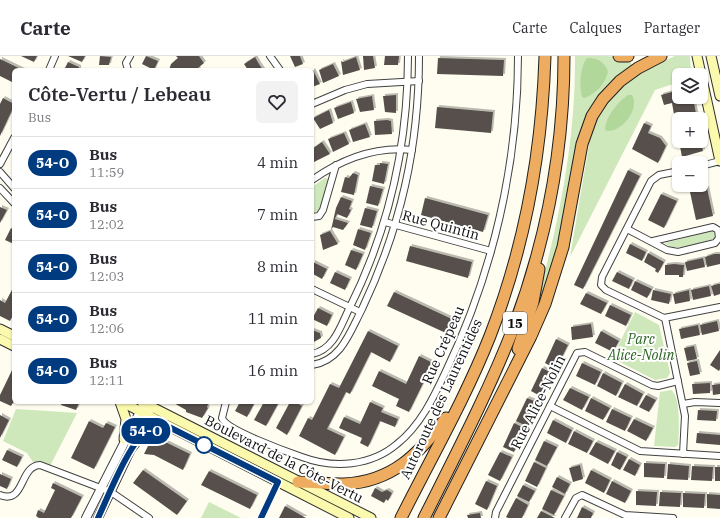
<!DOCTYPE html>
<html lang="fr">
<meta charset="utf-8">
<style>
:root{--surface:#fff;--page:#f2f2f3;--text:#2b2b33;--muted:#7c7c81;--line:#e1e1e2}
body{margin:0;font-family:"IBM Plex Serif",serif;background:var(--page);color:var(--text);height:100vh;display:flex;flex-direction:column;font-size:15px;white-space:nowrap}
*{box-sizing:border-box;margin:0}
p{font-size:13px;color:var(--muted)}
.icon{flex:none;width:22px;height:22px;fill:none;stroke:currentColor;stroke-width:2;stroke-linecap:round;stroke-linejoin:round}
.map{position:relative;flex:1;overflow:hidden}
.side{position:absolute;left:12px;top:12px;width:302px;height:336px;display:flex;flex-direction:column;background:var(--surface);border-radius:6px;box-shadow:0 1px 3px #0004}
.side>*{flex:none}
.badge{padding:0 8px;border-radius:13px;font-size:14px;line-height:26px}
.fabs{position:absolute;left:672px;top:12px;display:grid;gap:8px}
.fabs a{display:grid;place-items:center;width:36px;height:36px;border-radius:6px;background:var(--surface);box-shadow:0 1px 3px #0004;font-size:20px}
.map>.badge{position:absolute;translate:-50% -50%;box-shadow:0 0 0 2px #fff}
.round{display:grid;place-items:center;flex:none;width:42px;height:42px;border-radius:6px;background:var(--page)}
.head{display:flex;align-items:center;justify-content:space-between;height:68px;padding:0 16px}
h1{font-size:19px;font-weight:600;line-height:30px}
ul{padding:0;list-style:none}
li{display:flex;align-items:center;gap:12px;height:52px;padding:0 16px;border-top:1px solid var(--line)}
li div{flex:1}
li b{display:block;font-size:15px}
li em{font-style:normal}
li .badge{min-width:44px;font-weight:700;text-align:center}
header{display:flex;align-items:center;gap:24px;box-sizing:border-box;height:56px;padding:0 20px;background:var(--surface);border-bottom:1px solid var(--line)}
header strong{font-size:19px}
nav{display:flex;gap:22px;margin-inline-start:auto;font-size:14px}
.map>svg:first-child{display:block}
.green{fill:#cee7bb}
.forest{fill:#b1d79b}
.building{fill:#56504b;filter:url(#shadow)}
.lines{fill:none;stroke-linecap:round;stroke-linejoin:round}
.minor-casing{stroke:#414141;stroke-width:8}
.tertiary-casing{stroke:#414141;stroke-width:10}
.secondary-casing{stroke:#303030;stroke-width:11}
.motorway-casing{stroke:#1f1f1f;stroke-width:13}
.minor{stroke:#fff;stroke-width:6}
.tertiary{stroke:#fff;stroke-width:8}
.secondary{stroke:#fbf9ae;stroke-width:9}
.motorway{stroke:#edac5f;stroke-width:11}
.line-casing{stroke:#fff;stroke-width:9}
.line{stroke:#003b80;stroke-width:6}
.stop-dot{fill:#fff;stroke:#003b80;stroke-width:2}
.labels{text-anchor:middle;stroke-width:4;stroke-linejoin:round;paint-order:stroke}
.shield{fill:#fff;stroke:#565656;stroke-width:1}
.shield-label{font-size:13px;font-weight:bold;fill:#0e0e0e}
.street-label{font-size:14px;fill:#0e0e0e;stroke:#fff}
.park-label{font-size:14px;font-style:italic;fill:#296321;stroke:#fff}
</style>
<header>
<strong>Carte</strong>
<nav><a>Carte</a><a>Calques</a><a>Partager</a></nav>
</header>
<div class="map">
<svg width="720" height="462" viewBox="0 0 720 462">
<defs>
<filter id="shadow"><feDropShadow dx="2" dy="-2" stdDeviation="0" flood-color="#0004"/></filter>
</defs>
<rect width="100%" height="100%" fill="#fefdf0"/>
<g class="green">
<path d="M575,0h33l21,3 3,6 -14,10 -23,28 -29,121 -20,73 -13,19c24,-85 43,-172 42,-260z"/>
<path d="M675,0h15l1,19h-12v7l-24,8 -85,167 21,-124c16,-42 45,-60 84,-77z"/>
<path d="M325,122l4,1c-3,10 -5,34 -17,34v-26z"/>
<path d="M711,175l3,2 1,5 -2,1c-12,3 -38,14 -48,4z"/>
<path d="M635,256l24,13 11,48 -3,5 -12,2 -43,-22z"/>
<path d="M671,334c10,6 8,44 7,55l-3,2 -21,-1 6,-54z"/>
<path d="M16,353l61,4 -28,55 -14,-3 -8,-12 -24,-12z"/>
<path d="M209,446l32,16h-40z"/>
</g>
<g class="forest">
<path d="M587,2c10,-1 19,5 21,14 -3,12 -12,21 -23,26l-3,-1c-3,-12 -2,-30 5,-39z"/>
<path d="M628,39h4c8,14 -10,37 -25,36l-2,-2c1,-13 13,-27 23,-34z"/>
</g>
<g class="building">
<path d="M21,0h16l-3,6z"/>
<path d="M68,0h17l-3,6z"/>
<path d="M100,0l11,1 -2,8h-10z"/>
<path d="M146,0l12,5 -4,9 -12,-6z"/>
<path d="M176,0h23l5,7 -6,5 1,2h-30l2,-6 7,-6z"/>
<path d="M290,0h10l3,8 -8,3z"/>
<path d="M363,0h10l2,12 -11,2z"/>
<path d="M385,0h14l-1,9h-14z"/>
<path d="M255,1l4,7 4,6h-15l-4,-6z"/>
<path d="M356,1l4,13 -17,5 -2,-14 2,1z"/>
<path d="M438,2l66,2 -1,16 -66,-2z"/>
<path d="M0,3l23,11h-9v13l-14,-7z"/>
<path d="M68,6l11,5v3h-15z"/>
<path d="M333,8l6,12 -16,7 -4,-13z"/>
<path d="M313,14l7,14 -8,3v-16z"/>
<path d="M679,34v7h14l4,22h-18l-1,19 -6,-35 -8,2 -3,-10z"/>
<path d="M396,39v18l-11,-1 -2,-16z"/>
<path d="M372,40l2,14 -14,2 -4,-13z"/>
<path d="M3,42l11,6v2l-14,30v-32z"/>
<path d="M351,46l3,11 -16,6 -4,-11z"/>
<path d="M437,51l56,5 -2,21 -56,-5z"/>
<path d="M329,54l4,13 -13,6 -7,-11z"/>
<path d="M387,64l4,1 1,13 -17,1 -1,-14z"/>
<path d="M644,67l7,3 -3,7 12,5 6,8 -8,17 -26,-14z"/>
<path d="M365,68l5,13 -17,5 -4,-12z"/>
<path d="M344,77l5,11 -16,8 -5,-13z"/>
<path d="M679,85h22l2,10 -21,6z"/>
<path d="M322,86l8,12 -16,8 -2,-4v-9z"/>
<path d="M380,107l8,1 -4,20 -12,-3 3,-16h5z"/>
<path d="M628,114l12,6 -57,113 -9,-4z"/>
<path d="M353,117l5,2 -4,20 -13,-3 4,-15 4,1z"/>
<path d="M370,130l13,3 -5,17 -12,-3z"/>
<path d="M707,132l6,28 -17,4 -6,-28z"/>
<path d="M661,138l16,7 -13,27 -16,-8z"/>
<path d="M341,141l11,4 -3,8 2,1 -4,8 -10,-4 -2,5 13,4 -5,7 -10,-3 -2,3 5,-22z"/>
<path d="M425,142l63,17 -5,17 -62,-17z"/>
<path d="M0,151l7,3 -7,13z"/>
<path d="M365,152l12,3 -5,17 -12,-3z"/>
<path d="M11,172l3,2v14l-9,-4z"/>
<path d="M358,173l13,4 -6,17 -12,-5z"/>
<path d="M330,175l8,13 -15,6 -3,-15z"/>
<path d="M630,188l16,8 -4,9 -16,-8z"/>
<path d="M410,190l62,16 -4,16 -62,-17z"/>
<path d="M351,194l12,4 -7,16 -11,-5z"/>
<path d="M648,197l16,9 -6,11 -3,-2 1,-2 -12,-7z"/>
<path d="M714,198h6v10l-13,3 -2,-10z"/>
<path d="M703,202l2,9 -18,4 -2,-9z"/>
<path d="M313,206l14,7 -5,10 -9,-5 -1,2z"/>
<path d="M674,208l10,1 -1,12h-4v-2h-14v-10z"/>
<path d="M335,216l15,7 -5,11 -15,-7z"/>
<path d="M617,216l16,8 -4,9 -17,-8z"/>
<path d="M635,225l17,8 -5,9 -16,-8z"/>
<path d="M718,228h2v10l-6,2 -3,-10z"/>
<path d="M14,230v27l-4,8 -10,-5v-16l5,3z"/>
<path d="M709,230l2,10 -18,4 -2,-10z"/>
<path d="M653,234l18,4 -2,10 -18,-4z"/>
<path d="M689,234l1,11 -15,3 -2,-10z"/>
<path d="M394,236l60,28 -6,14 -61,-28z"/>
<path d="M586,237l21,10 -6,11 -21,-10z"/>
<path d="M610,249l21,10 -5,11 -21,-10z"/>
<path d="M318,252l14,7 -5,11 -15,-7z"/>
<path d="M717,265l2,10 -17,4 -2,-10z"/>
<path d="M591,268l2,13 -21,3 -1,-13z"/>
<path d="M698,269l2,10 -19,4 -2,-10z"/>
<path d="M312,274l8,3 1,5 -9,5z"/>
<path d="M368,275l30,15 -8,16 -19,-10 -21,42 -4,-2 -19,37 17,8 -9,18 -36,-19 9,-18 4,2 18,-36 9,4z"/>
<path d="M601,275l18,10 -6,11 -18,-9z"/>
<path d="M556,283l12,6 -12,24 -11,-6z"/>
<path d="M694,290l3,13 -10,2 -3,-13z"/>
<path d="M720,294v19l-1,2 -9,-6z"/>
<path d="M419,300l14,7 -24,49 -13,-6 3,-7 -27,-13 7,-15 27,13z"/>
<path d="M697,305l3,13 -10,2 -3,-13z"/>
<path d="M582,307l19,9 -6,13 -19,-9z"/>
<path d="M14,310v35l-3,5 -11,-5v-6z"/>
<path d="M542,312l12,6 -12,23 -11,-6z"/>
<path d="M603,317l19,10 -6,13 -19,-10z"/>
<path d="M710,327v10l-17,1 -1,-10z"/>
<path d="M625,328l18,10 -6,12 -19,-9z"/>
<path d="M720,328v10l-7,1 -1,-10z"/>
<path d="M570,332l19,9 -7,13 -19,-10z"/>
<path d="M646,339l10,5 -7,12 -10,-5z"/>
<path d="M527,342l12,5 -11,24 -12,-6z"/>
<path d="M591,342l19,10 -7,12 -18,-9z"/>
<path d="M62,346h15l2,1 -3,7 -15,-5z"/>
<path d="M172,346h37l-2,5 1,1 -6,10 -16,-6v-2z"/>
<path d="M240,346h15l-8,15 -12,-6z"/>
<path d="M264,346h15l-13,24 -12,-6z"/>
<path d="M290,346h5l7,4 -15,29 -11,-7z"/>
<path d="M370,346l13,6 -2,4 17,7 -3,8 -15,-6 -12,26 -8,-4 2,-5 -23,-10 5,-11 16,7z"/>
<path d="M612,353l19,9 -6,13 -19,-9z"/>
<path d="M698,354l19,1 -1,10 -19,-1z"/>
<path d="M0,359l9,5 -9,18z"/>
<path d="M634,363l19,9 -7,13 -19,-10z"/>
<path d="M553,364l19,10 -6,13 -19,-10z"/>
<path d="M89,365l14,7 3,-5 9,4 -21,42 -23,-11z"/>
<path d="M514,367l12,6 -12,23 -11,-5z"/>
<path d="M574,375l19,10 -6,12 -19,-9z"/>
<path d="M697,377l23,2v10l-24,-2z"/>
<path d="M153,380l37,18 -7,16 -29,-15 -10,-1z"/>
<path d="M544,385l13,6 -10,19 -12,-6z"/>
<path d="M596,386l19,9 -7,13 -19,-10z"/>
<path d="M7,394l15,7 -5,10 -15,-7z"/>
<path d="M500,396l12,5 -12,24 -12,-6z"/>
<path d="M617,396l10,5 -7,13 -9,-5z"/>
<path d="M629,403l11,6 -5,11 -12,-6z"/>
<path d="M534,406l12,6 -9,19 -12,-6z"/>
<path d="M644,407l21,1 -1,14 -20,-1z"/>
<path d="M668,408l21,2 -1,14 -21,-1z"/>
<path d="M580,409l3,14 -10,3 -4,-14z"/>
<path d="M692,410l21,1 -1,14 -21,-1z"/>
<rect x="715" y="411" width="5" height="14"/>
<path d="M143,414l44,31 -10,14 -44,-32z"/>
<path d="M591,414l19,10 -6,13 -19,-10z"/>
<path d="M209,415l48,24 -7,14 -49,-24z"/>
<path d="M0,418l11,5 -4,10 -7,-3z"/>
<path d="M557,421l13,7 -5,10 -13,-7z"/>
<path d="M486,425l11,5 -10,24 -12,-6z"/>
<path d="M612,425l19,10 -6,12 -19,-9z"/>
<path d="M53,427l29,14 -11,21h-32l-3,-2 2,-6 6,3 11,-23 -4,-2z"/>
<path d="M523,429l12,6 -6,11 -12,-6z"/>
<path d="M375,432l7,4 5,-2 5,3 -4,8 -2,-2 -2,4 -13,-7z"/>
<path d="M551,434l13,6 -10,19 -12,-6z"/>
<path d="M636,435l21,1 -1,14 -20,-1z"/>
<path d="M660,436l21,1 -1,14 -21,-1z"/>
<path d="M683,437l22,1 -1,14 -21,-1z"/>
<path d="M707,438l13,1v14l-13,-1z"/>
<path d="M516,442l12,7 -6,13h-14l-2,-1z"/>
<path d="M285,450l21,12h-27z"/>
<path d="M582,451l11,6 -2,5h-14z"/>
<path d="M541,455l14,7h-18z"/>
<path d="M480,457l1,5h-13l-1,-3z"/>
</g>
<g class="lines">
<defs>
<g id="minor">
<path d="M270,0l10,14"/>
<path d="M49,14l6,-14"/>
<path d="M128,14l-2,-7 4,-7"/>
<path d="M312,48l33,-14 22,-6 52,-3"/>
<path d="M0,108l14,-26"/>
<path d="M701,110l19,-5"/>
<path d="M679,115l-20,4 -8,6 -49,96 -1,8 5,5 58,28 56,-11"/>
<path d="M0,116l14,16"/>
<path d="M312,124c30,-21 63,-34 100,-30"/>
<path d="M0,132l14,15"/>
<path d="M312,161l7,-1 4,-6 13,-45"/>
<path d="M385,166l106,29"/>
<path d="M627,173l40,21 11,2 37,-9 4,-5 -1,-8 -5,-3 -60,14"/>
<path d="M312,233l48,23"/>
<path d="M665,262l20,98 -2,38"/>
<path d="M312,298c21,-4 28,-26 36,-43 40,-79 60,-165 60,-255"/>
<path d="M312,309c29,-4 38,-33 50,-56 39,-82 57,-163 57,-253"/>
<path d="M226,346l-4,16c4,12 65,34 80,39 32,12 69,9 95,-13 23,-18 37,-47 49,-73 47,-98 72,-207 72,-315"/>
<path d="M683,348l12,-2 25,1"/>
<path d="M550,350l90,45 80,5"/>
<path d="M0,439c25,10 19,-29 40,-30l71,27 38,26"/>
<path d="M261,462l17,-36"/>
<path d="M495,462l1,-6 81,-159 8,-1 67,33 6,1 20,-5"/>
<path d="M565,462l11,-20 6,-3 43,20 48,3"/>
</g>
<g id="tertiary">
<path d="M86,462l57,-112"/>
<path d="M98,462l52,-109"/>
</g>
<g id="secondary">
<path d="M697,0l23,105"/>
<path d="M711,0l9,40"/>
<path d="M0,273l14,7"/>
<path d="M0,283l14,7"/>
<path d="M120,346l6,17 -2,20"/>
<path d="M122,346l227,116"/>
<path d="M142,346l229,116"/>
<path d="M132,391c11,-14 14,-21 34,-21"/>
</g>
<g id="motorway">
<path d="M619,0h9"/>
<path d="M518,293l15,-47 6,-33"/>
<path d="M298,426c15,0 31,2 46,2 48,-2 75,-30 102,-66"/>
<path d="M401,462c30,-60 64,-119 89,-182 35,-90 52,-184 55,-280"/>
<path d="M424,462c31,-62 64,-125 89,-189 33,-87 51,-181 51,-273"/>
<path d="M439,462l92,-182 14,-32 18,-57 19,-103 10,-28 11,-17 17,-18 18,-13 23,-12"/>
</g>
</defs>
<use href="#minor" class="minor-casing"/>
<use href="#tertiary" class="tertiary-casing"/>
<use href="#secondary" class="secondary-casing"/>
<use href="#motorway" class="motorway-casing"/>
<use href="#minor" class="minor"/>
<use href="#tertiary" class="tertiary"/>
<use href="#secondary" class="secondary"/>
<use href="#motorway" class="motorway"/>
</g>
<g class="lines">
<defs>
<path id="line" d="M98,462c10,-21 32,-78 51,-89 5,-3 12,-3 18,-3l111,56 -17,36"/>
</defs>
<use href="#line" class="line-casing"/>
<use href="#line" class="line"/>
</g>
<circle class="stop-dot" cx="204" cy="389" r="8"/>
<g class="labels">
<rect class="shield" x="503" y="256" width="24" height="22" rx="3"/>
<g class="shield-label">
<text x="515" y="272">15</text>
</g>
<g class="street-label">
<text transform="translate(441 169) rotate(15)" y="5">Rue Quintin</text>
<text transform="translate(443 289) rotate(-66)" y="5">Rue Crépeau</text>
<text transform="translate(441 343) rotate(-65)" y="5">Autoroute des Laurentides</text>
<text transform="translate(538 346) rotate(-63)" y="5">Rue Alice-Nolin</text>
<text transform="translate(284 403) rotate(27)" y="5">Boulevard de la Côte-Vertu</text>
</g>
<g class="park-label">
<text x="641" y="288">Parc<tspan x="641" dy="16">Alice-Nolin</tspan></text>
</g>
</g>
</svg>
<div class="fabs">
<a><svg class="icon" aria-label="layers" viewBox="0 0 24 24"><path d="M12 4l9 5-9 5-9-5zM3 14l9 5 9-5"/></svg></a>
<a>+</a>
<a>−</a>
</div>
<b class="badge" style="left:146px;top:375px;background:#003b80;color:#fff">54-O</b>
<section class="side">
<div class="head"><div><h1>Côte-Vertu / Lebeau</h1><p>Bus</p></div><a class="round"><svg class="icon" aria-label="heart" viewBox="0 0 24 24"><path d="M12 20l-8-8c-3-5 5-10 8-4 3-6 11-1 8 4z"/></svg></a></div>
<ul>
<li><span class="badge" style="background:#003b80;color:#fff">54-O</span><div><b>Bus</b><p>11:59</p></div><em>4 min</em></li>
<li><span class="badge" style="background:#003b80;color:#fff">54-O</span><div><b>Bus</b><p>12:02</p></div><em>7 min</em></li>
<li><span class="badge" style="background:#003b80;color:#fff">54-O</span><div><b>Bus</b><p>12:03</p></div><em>8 min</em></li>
<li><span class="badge" style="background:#003b80;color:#fff">54-O</span><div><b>Bus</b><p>12:06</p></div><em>11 min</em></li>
<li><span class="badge" style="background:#003b80;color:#fff">54-O</span><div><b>Bus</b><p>12:11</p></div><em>16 min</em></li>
</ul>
</section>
</div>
